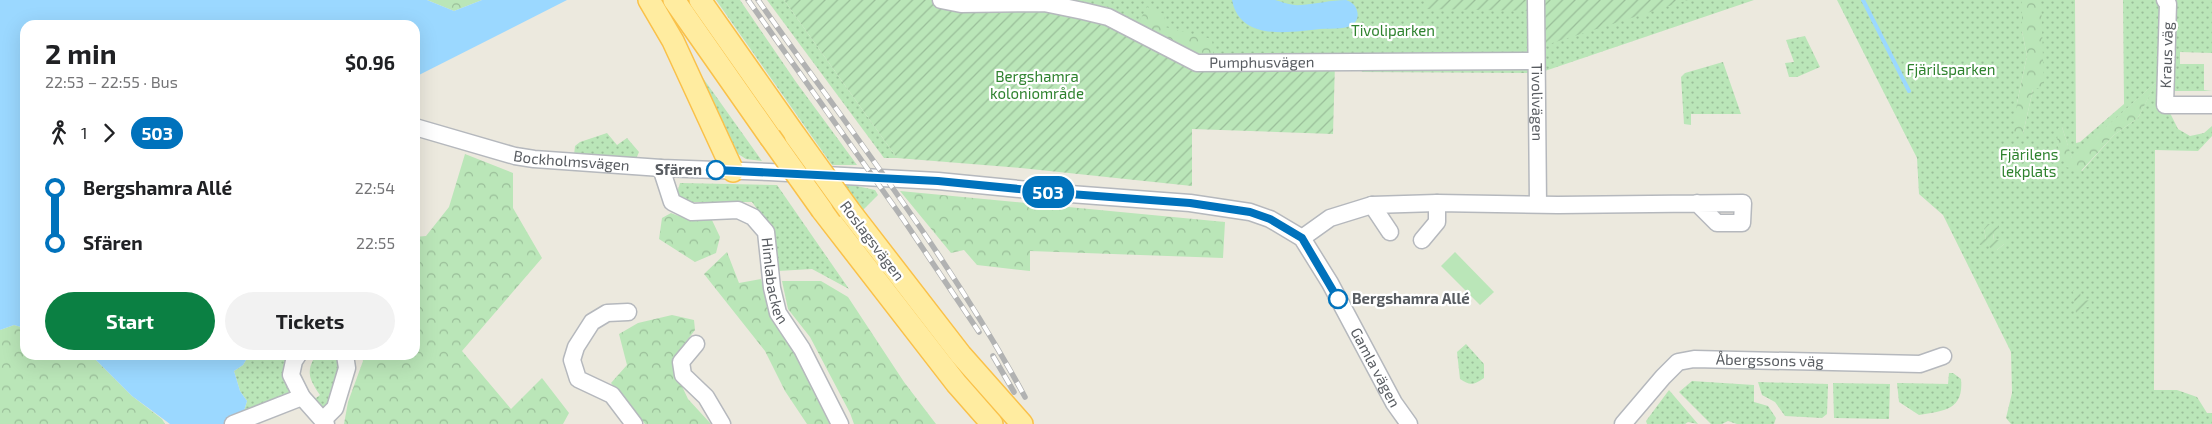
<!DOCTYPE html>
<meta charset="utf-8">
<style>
:root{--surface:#fff;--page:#f2f2f2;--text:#202124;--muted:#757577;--accent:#0b8043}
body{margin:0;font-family:"Exo 2",sans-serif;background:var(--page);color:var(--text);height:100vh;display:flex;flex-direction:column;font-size:19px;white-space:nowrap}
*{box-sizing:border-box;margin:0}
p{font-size:16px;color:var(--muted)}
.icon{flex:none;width:28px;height:28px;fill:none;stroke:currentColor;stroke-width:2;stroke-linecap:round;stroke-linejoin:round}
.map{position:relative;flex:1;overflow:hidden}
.drawer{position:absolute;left:20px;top:20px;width:400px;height:340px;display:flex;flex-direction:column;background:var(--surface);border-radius:15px;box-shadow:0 5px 20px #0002}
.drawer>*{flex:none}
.badge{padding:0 10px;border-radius:16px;font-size:18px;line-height:32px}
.map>.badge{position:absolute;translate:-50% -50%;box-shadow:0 0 0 2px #fff}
.legs{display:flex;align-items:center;gap:8px;height:55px;padding:0 25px;font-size:16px}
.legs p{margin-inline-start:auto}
.head{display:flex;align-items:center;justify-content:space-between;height:85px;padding:0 25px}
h1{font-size:28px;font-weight:700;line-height:38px}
.action{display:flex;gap:10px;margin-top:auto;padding:10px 25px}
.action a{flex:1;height:58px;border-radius:30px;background:var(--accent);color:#fff;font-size:20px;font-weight:700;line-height:58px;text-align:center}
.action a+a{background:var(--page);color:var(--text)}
ul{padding:0 25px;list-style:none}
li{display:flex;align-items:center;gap:18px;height:55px;font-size:19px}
li i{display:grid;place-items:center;width:8px;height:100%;margin:0 6px;background:currentColor}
li i::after{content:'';width:12px;height:12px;margin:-6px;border:4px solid;border-radius:50%;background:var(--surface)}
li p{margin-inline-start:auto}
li:first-child i{background:linear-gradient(#0000 50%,currentColor 0)}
li:last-child i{background:linear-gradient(currentColor 50%,#0000 0)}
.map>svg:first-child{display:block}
.grass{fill:url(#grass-dots);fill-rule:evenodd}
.forest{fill:url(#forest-crowns)}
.garden{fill:url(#garden-furrows)}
.pitch{fill:#bae6b8}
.water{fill:#9bd8ff}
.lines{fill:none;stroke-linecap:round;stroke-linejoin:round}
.stream{stroke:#9bd8ff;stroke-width:4}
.minor-casing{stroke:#b5b8bd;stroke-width:19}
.major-casing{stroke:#fac149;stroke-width:24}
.minor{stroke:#fff;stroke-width:16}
.major{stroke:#ffeca0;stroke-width:21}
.rail-casing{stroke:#b1b2b2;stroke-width:5.5}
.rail{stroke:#fff;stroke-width:4;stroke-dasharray:11;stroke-linecap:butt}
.major-bridge-casing{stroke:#fac149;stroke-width:24;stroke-linecap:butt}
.major-bridge{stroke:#ffeca0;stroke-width:21}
.line-1-casing{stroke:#fff;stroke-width:11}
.line-1{stroke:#0072bc;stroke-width:8}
.stop-1-dot{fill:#fff;stroke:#0072bc;stroke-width:2.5}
.labels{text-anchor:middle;stroke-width:4.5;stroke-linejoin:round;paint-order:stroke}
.park-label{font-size:15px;fill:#2e822e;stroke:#fff}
.street-label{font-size:15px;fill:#585c61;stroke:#fff}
.stop-label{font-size:15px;font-weight:bold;fill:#585c61;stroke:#fff;text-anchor:end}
</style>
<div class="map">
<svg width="2212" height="424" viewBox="0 0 2212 424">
<defs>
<pattern id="grass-dots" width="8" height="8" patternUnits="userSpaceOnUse" patternTransform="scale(1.25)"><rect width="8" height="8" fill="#bae6b8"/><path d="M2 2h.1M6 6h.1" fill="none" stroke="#9abe99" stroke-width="1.8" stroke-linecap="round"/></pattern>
<pattern id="forest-crowns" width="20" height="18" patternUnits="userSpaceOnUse" patternTransform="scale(1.25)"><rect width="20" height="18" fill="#bae6b8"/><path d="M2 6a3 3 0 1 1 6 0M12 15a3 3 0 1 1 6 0" fill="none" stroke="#9abe99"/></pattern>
<pattern id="garden-furrows" width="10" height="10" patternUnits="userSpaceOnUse" patternTransform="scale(1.25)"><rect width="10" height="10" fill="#bae6b8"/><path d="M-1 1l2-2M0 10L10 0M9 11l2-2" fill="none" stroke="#9abe99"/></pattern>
</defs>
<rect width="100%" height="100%" fill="#ece9de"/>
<g class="grass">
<path d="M716,0h24l56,82 61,83h-25z"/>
<path d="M767,0h17l113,158h-13z"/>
<path d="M914,0h840l-215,73 -178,-1 18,-9h-182z"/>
<path d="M1837,0h185v31l5,25 -10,47 6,31 10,-45 8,-89h34l1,143 4,-1 44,-38 -1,-104h89v53l-32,-1v12h24v26l8,1h-39l-7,14 12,24 12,7 14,-3 8,-7v10l-14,15 -43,-1 -1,240h23l20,7 10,16h5v11h-201l-5,-6 6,-25 -1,-41 -68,-137 -24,-21 -2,-36zM2156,82l-18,36 -24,17 -32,36 -20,-18 -5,-9 5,-17 10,32zM1984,229l9,4 1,7h10v4l-7,6 -10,-6z"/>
<path d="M1805,36l15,31 -23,10h-8l-4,-14 9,-1 -8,-22z"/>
<path d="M683,50l79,111 -16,-2 -11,-7z"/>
<path d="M1723,62l18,52h-50v11l-7,-1 -3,-47 4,-4z"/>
<path d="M607,133l10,12 10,-7 12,14 -3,7 -62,-4 1,-9 5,-4z"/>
<path d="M680,183l97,2 72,104 -37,-20 -34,2 -7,-43 -19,-26h-67l-8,-9z"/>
<path d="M843,183l32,7 3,5 -15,15z"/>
<path d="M1466,344l18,20v14c-10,7 -14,8 -24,1l-3,-27z"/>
<path d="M249,355h42l-4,27 2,10 -4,6 -41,13 3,-10 -7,-10 -6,-20 9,-6z"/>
<path d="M316,355h23l1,4 -8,39 -8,11 -12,-8 8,-6c-10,-15 -15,-23 -4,-40z"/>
<path d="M1949,373h4l8,6c3,31 -17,32 -42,36l-20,-13 -2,-19 51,1z"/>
<path d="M1692,381l62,4v17l14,4 8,12 -2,6h-37l-9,-3 -6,3h-11l-32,-32z"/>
<path d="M1758,382l70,2 -1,30 -5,4 -37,-2 -10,-14 -13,-7z"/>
<path d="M1833,383l57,1 -1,35 -55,-1z"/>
<path d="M1669,390l29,34 -10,-2 -3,2h-38l-1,-3z"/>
</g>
<g class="forest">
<path d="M427,0h55l-28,11z"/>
<path d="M2022,0h19l3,87 -11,2 -10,45 -10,4 4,-35 10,-47 -5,-25z"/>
<path d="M1147,7l17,7 1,13 47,12 2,24 -80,-32z"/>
<path d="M2157,81l-19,37 -24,17 -33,36 -15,-4 -9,-23 1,-16 4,-1 10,31z"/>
<path d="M465,154l48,19v35l29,50 -80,93 49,58 31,-31 27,35 -6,11h-219l4,-22 15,-41 -2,-6h54v-118l11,-1 23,-29z"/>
<path d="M900,191l325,31 -2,36 -193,-7v20l-53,-6 -13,-15 -13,3z"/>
<path d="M671,213c15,6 25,7 40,5l9,19 -4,16 -21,9 -36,-23 3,-21z"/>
<path d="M727,252l12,31 22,-4c13,49 51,96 71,145h-25l-22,-33 -20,-40 -61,-77z"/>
<path d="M782,281h39l27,16 56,85 32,42h-82l-4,-11 -40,-76 -22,-28z"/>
<path d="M672,315l22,5 1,10 -10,13 -11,26 14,30 23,25h-66l-34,-41 16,-18 -8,-31 19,-11z"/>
<path d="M14,325l7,2 4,-1v29h66l41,41 30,23 3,5h-165v-94z"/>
</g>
<g class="garden">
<path d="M784,0h157l125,7 131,56h138l-2,71 -141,-5v57l-171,-18 -124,-10z"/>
<path d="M1426,0h262l-142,45 -1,-34 -120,-2z"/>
<path d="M1988,224h10l1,3 -6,6 1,7h10v4l-7,6h-5l-5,-6 -7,1 -2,-5 8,-1 -2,-10z"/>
<path d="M2073,290h7l1,11 10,-1 1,6 -9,2v4l-7,1z"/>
</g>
<path class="pitch" d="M1455,252l39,40 -14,13 -39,-39z"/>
<g class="water">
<path d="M0,0h427l27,11 28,-11h85l-152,77v-52h-390v301l-4,1 -7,-2 -14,5z"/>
<path d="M1232,0c13,0 30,0 43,0 8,2 16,6 26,5 15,-1 30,-5 45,-5 12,3 17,20 4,26 -9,4 -20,2 -30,3 -29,3 -80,13 -88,-29z"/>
<path d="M91,355h158l-6,10 -9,6 6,20 7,10 -3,10 9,13h-83l-38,-28z"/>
</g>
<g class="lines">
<path class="stream" d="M1863,0l46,91"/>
<defs>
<g id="minor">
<path id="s1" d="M941,0l20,4 83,-1 39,8 25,6 89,46 338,-2"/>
<path id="s2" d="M1536,0l2,204"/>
<path d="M2165,0l3,4 -3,101h47"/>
<path id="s3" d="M415,127l100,29 19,3 127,9 108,4 169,9 132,13 120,9 60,9 20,7 32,19 28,45 64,120 15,21"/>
<path id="s4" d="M661,168l11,34 20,10 46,-2 15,7 13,15 6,56 6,25 24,36 38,75"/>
<path d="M1372,205l18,27"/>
<path d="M1302,238l28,-20 42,-13 65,-2 121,2 185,-2 -1,20h-25l-20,-20"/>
<path d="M1422,240l15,-18v-19"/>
<path d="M628,312l-21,1 -15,9 -16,25 -4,13 6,19 34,16 22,29"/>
<path d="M696,344l-15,18 2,13 23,22 16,27"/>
<path d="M298,355l-4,6 -3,14 11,22 24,27"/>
<path d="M323,420l12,-12 12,-40 -2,-13"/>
<path d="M233,424l69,-27"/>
<path id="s5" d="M1623,424l40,-47 15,-15 16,-3 226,5 23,-8"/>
</g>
<g id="major">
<path d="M649,0l24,41 60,130"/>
<path d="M674,0l96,137"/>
<path d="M700,0l95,135"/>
<path d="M822,210l134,173 36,41"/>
<path d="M849,210l112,145 61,69"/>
</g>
</defs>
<use href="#minor" class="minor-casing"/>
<use href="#major" class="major-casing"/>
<use href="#minor" class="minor"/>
<use href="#major" class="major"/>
<defs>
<g id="rail">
<path d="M748,0l155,219 76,113"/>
<path d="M758,0c92,130 191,257 267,397"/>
<path d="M993,356l21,36"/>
</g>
</defs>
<use href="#rail" class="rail-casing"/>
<use href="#rail" class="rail"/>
<defs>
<g id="major-bridge">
<path d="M795,135l54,75"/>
<path d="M770,137l52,73"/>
</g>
</defs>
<use href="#major-bridge" class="major-bridge-casing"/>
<use href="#major-bridge" class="major-bridge"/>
</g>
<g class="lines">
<defs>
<path id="line-1" d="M716,170l222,11 132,13 120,9 60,9 20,7 32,19 36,61"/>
</defs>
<use href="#line-1" class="line-1-casing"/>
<use href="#line-1" class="line-1"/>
</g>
<g class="stop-1-dot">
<circle cx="716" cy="170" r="9"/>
<circle cx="1338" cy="299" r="9"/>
</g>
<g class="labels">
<g class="park-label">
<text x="1393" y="36">Tivoliparken</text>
<text x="1951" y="75">Fjärilsparken</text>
<text x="1037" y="82">Bergshamra<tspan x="1037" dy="17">koloniområde</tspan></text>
<text x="2029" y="160">Fjärilens<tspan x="2029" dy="17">lekplats</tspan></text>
</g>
<g class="street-label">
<text transform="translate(2167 55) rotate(-88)" y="5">Kraus väg</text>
<text dy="5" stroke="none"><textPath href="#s1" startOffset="334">Pumphusvägen</textPath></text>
<text dy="5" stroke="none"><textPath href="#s2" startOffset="102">Tivolivägen</textPath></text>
<text dy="5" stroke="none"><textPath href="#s3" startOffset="161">Bockholmsvägen</textPath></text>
<text transform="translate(872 241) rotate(53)" y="5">Roslagsvägen</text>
<text dy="5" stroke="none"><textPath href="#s4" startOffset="190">Himlabacken</textPath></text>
<text dy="5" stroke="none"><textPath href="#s5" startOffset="175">Åbergssons väg</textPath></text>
<text dy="5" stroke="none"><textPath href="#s3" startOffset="1049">Gamla vägen</textPath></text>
</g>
<g class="stop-label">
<text x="702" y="175">Sfären</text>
<text x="1352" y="304" text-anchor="start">Bergshamra Allé</text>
</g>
</g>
</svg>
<b class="badge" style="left:1048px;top:192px;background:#0072bc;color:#fff">503</b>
<section class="drawer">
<div class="head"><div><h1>2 min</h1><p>22:53 – 22:55 · Bus</p></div><b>$0.96</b></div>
<div class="legs"><svg class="icon" aria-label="walk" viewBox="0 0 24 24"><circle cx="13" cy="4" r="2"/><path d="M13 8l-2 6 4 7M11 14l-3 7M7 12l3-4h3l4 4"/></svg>1<svg class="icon" aria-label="forward" viewBox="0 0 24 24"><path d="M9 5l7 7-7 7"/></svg><b class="badge" style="background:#0072bc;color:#fff">503</b></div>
<ul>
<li><i style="color:#0072bc"></i><b>Bergshamra Allé</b><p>22:54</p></li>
<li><i style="color:#0072bc"></i><b>Sfären</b><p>22:55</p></li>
</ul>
<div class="action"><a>Start</a><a>Tickets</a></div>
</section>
</div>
